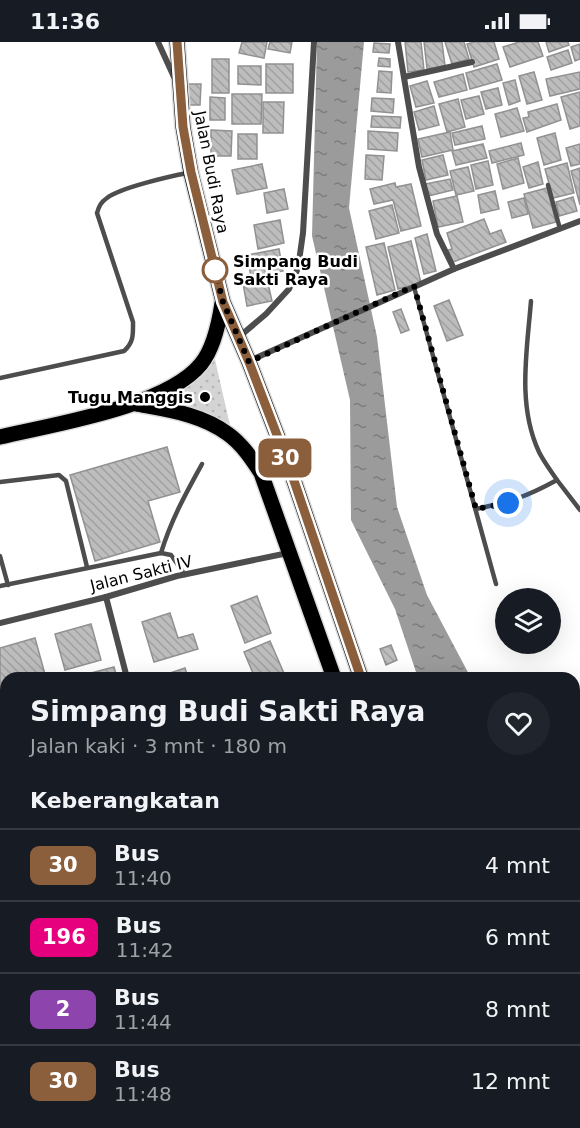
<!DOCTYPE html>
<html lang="id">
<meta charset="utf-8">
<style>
:root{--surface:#171b24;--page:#20242c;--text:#f1f3f6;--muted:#9ea1a6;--line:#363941}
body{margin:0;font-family:"DejaVu Sans",sans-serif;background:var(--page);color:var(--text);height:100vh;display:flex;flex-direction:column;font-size:22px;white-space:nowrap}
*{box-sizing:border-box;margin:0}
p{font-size:20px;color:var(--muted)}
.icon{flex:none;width:33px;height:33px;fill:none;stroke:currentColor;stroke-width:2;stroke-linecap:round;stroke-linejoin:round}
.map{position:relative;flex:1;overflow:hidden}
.sheet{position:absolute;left:0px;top:630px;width:580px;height:456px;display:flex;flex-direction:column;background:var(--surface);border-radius:18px 18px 0 0;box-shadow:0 6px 24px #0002}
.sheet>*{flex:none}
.badge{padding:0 12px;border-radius:9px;font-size:21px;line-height:39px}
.controls{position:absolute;left:495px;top:546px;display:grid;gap:12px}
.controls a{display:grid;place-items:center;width:66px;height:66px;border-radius:50%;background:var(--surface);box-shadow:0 6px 24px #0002;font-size:30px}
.you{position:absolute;width:30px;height:30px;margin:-15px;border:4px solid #fff;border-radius:50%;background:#1a73e8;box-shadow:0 0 0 9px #1a73e833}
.map>.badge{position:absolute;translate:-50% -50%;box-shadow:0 0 0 3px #fff}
h2{padding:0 30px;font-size:22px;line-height:54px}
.round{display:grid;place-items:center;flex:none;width:63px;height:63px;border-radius:32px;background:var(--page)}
.headline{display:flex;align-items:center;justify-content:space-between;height:102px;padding:0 30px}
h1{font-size:28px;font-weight:700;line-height:45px}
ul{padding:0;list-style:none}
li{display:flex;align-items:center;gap:18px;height:72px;padding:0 30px;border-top:2px solid var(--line)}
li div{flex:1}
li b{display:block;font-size:22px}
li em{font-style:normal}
li .badge{min-width:66px;font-weight:700;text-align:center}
.status{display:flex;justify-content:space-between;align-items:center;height:42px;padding:0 30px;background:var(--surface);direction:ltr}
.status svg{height:16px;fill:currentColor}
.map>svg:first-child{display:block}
.park{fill:url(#park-dots)}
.water{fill:url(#water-ripples)}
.building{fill:url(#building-back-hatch);stroke:#919191;stroke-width:1.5}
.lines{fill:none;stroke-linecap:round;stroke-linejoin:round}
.primary-casing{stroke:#dbdbdb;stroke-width:18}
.lane{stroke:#4d4d4d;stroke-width:4.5}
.street{stroke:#4d4d4d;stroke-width:6}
.primary{stroke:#000;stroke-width:15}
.line-casing{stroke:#fff;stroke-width:14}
.line{stroke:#8b5e3c;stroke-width:9}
.walk{stroke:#000;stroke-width:6;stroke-dasharray:0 10.8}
.stop-dot{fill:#fff;stroke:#8b5e3c;stroke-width:3}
.poi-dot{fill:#000;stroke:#fff;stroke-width:2}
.labels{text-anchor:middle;stroke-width:5;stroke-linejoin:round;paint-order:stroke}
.street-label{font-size:16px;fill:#000;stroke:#fff}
.stop-label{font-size:16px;font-weight:bold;fill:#000;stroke:#fff;text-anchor:start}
.poi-label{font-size:16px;font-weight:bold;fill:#000;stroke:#fff;text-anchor:end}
</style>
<div class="status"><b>11:36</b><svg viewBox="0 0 49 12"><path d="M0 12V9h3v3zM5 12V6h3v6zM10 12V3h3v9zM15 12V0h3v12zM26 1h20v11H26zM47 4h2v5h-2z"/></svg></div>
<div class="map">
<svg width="580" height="1086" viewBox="0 0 580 1086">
<defs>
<pattern id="park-dots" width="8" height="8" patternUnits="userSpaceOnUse" patternTransform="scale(1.5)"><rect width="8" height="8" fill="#d4d4d4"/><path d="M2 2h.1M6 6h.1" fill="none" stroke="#b4b4b4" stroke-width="1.8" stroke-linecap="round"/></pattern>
<pattern id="water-ripples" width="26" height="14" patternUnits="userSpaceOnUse" patternTransform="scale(1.5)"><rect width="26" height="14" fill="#9b9b9b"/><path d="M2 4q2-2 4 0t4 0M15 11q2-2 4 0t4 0" fill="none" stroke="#7c7c7c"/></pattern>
<pattern id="building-back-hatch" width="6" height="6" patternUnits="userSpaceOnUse" patternTransform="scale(1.5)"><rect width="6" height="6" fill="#bdbdbd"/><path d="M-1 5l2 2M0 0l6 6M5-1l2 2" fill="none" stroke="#a1a1a1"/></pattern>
</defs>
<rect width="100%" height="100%" fill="#fff"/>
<path class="park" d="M214,313l20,88 -67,-38 21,-20z"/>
<g class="water">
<path d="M317,0h47l-15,166 28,129 20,170 30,88 44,83h-53l-23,-69 -44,-89 -1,-120 -38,-164z"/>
<path d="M574,793l6,8v71l-5,-7z"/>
</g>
<g class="building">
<path d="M242,0h25l-3,16 -25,-5z"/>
<path d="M270,0h22l-2,11 -22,-4z"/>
<path d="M405,0h16l3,28 -16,2z"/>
<path d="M424,0h18l3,24 -18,3z"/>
<path d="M445,0h19l5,17 -17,5z"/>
<path d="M474,0h20l5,17 -25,8 -7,-23z"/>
<path d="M519,0h19l5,14 -33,11 -7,-20z"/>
<path d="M546,0h22l1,3 -20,7z"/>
<path d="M374,1l16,1 -1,9 -16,-1z"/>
<path d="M580,2v15l-5,2 -4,-14z"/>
<path d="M568,8l4,13 -21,7 -4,-13z"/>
<path d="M379,16l11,1v8l-12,-1z"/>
<rect x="212" y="17" width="17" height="34"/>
<rect x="266" y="22" width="27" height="29"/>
<path d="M497,22l5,16 -32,9 -4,-16z"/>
<path d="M238,24h23v19l-23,-1z"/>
<path d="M379,29l13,1 -1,21 -14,-1z"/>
<path d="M534,30l8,28 -15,4 -8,-28z"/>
<path d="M580,30v17l-30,7 -4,-17z"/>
<path d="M463,32l4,16 -28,7 -5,-15z"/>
<path d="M515,38l5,21 -11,4 -6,-22z"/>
<path d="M427,39l7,22 -18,4 -6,-21z"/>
<path d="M183,42h18l-1,21h-17z"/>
<path d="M498,46l4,17 -16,4 -5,-17z"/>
<path d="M580,50v34l-10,3 -9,-32z"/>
<path d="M232,52h30l-1,30h-29z"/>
<path d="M479,54l5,18 -18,5 -5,-19z"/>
<path d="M210,55l15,1v22h-15z"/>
<path d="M372,56l22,1 -1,14 -22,-2z"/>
<path d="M458,57l7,28 -18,5 -8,-28z"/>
<path d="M263,60h21l-1,31h-20z"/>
<path d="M557,62l4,16 -34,12 -4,-14 6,-1 -1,-5z"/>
<path d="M434,64l5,19 -20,5 -5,-18z"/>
<path d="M517,66l7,23 -23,6 -6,-23z"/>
<path d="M372,74l29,1 -1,11 -29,-1z"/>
<path d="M482,84l3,13 -30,6 -3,-12z"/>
<path d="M211,88l21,1 -1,25h-20z"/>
<path d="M368,89l30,2 -1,18 -29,-2z"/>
<path d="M450,90l3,18 -31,7 -4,-18z"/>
<path d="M555,91l6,27 -17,5 -7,-27z"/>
<rect x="238" y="92" width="19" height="25"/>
<path d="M521,101l3,12 -32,8 -3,-12z"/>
<path d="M483,102l4,14 -31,7 -4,-14z"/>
<path d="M580,102v20l-9,2 -5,-18z"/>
<path d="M366,113l18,1 -2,24 -17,-1z"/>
<path d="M443,113l5,20 -22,5 -4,-20z"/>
<path d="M518,116l6,25 -21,6 -6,-25z"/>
<path d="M488,119l5,24 -17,4 -5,-24z"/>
<path d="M538,120l5,22 -14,4 -6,-21z"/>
<path d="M567,121l7,30 -21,5 -8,-29z"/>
<path d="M262,122l5,24 -30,6 -5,-24z"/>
<path d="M468,125l6,24 -18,4 -6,-24z"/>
<path d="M580,126v37l-9,-34z"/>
<path d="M450,137l3,11 -25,6 -3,-12z"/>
<path d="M395,141l1,4 15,-3 10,42 -20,5 -8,-31 -19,4 -4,-15z"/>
<path d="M547,146l9,34 -23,6 -9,-34z"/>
<path d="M284,147l4,20 -21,4 -3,-20z"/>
<path d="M495,149l4,18 -18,4 -3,-18z"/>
<path d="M457,154l6,26 -25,5 -5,-26z"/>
<path d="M573,155l4,14 -18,5 -3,-14z"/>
<path d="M524,156l4,16 -16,4 -4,-16z"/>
<path d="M392,163l7,28 -23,6 -7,-28z"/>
<path d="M484,177l6,15 11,-4 5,12 -53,20 -5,-12 4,-1 -5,-16z"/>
<path d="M280,178l4,23 -26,6 -4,-24z"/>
<path d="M427,192l9,37 -12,3 -9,-36z"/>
<path d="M411,199l10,42 -23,6 -10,-42z"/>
<path d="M384,201l11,47 -18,5 -11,-48z"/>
<path d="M279,207l4,22 -32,6 -4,-22z"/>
<path d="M267,237l5,22 -25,5 -4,-23z"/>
<path d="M449,258l14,35 -16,6 -13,-35z"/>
<path d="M401,267l8,21 -8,3 -8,-21z"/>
<path d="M167,405l13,45 -32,9 12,41 -65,19 -25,-86z"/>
<path d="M257,554l14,37 -26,10 -14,-37z"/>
<path d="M170,571l8,25 15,-4 5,15 -44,13 -12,-40z"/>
<path d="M91,582l10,36 -36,10 -10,-36z"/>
<path d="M35,596l11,40h-40v12l-6,1v-43z"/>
<path d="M270,599l16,37h-31l-11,-26z"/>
<path d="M391,603l6,15 -11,5 -6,-16z"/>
<path d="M114,625l3,11h-45z"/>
<path d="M185,626l3,10h-29l-1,-1z"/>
<path d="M6,656v28l-6,2v-28z"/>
<path d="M6,722v20l-6,2v-21z"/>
<path d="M6,757v22l-6,-20z"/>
<path d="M0,912l6,12v25l-6,3z"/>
<path d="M6,984v27l-6,-14v-11z"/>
<path d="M0,1043l6,12v22l-6,3z"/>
<path d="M133,1080h19l4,6h-33z"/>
<path d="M158,1080h44l3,6h-44z"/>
<path d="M216,1080h16l-12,6z"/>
<path d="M272,1080h34l2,6h-33z"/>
<path d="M319,1080h24l-13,6h-8z"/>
<path d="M476,1080h33l3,6h-47z"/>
</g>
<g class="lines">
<defs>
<g id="primary">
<path d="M177,0l6,85 8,46 32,129 26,60 41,107 71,209"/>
<path d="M136,362c32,6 65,10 92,30 14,10 24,25 33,39l73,205"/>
<path d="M0,395c54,-13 166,-30 201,-73 13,-16 18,-41 21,-61"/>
<path d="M574,931l6,8"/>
<path d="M574,1022l6,10"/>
<path d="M547,1080l3,6"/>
</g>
</defs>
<use href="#primary" class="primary-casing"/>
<g class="lane">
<path d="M548,143l12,44"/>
<path d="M414,245l82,297"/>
<path d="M531,259c-4,50 -14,104 8,151 5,10 12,19 18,28"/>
<path d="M0,336l124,-27c10,-9 9,-17 9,-29l-36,-109c2,-7 4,-11 10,-15 12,-10 64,-22 81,-25"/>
<path d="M0,440l59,-7 7,6 21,86"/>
<path d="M476,467c34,-7 50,-12 81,-29l23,30"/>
<path d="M161,511c10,-33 25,-60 41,-89"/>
<path d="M0,514l8,29"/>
<path d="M0,544l161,-33 10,2 14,20"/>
<path d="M574,668l6,-5"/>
<path d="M574,694l6,7"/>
</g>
<g class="street">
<path d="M158,0l16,35"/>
<path d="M398,0l21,125 18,67 17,35"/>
<path d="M404,35l68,-15"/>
<path d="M240,294l26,-22 23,-25 9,-21 5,-35 11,-191"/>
<path d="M249,319l205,-92 126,-48"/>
<path d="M106,555l21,81"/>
<path d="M0,581l106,-26 71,-21 111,-23"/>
<path d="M0,707l6,-2"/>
<path d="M0,799l6,-1"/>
<path d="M0,959l6,-3"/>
<path d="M29,1086l12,-6"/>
<path d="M383,1086l11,-6"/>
</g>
<use href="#primary" class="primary"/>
</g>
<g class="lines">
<defs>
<path id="line" d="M177,0l6,85 8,45 32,130 26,60 41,107 71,209"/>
</defs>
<use href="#line" class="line-casing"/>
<use href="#line" class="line"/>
<path class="walk" d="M215,228l8,32 26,60 165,-76 62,223 32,-6"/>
</g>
<circle class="stop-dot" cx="215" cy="228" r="12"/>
<circle class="poi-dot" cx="205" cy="355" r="6"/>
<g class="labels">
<g class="street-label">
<text transform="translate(212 130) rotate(79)" y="6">Jalan Budi Raya</text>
<text transform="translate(141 531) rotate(-14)" y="6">Jalan Sakti IV</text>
</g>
<g class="stop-label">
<text x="233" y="225">Simpang Budi<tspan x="233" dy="18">Sakti Raya</tspan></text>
</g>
<g class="poi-label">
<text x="193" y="361">Tugu Manggis</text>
</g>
</g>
</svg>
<div class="controls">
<a><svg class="icon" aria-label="layers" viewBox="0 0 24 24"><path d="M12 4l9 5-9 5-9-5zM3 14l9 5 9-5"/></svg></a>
</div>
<div class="you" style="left:508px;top:461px"></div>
<b class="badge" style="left:285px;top:416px;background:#8b5e3c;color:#fff">30</b>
<section class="sheet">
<div class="headline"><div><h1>Simpang Budi Sakti Raya</h1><p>Jalan kaki · 3 mnt · 180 m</p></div><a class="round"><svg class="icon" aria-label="heart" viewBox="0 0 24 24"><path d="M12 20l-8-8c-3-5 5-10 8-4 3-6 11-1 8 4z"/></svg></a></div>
<h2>Keberangkatan</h2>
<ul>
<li><span class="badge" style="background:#8b5e3c;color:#fff">30</span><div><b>Bus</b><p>11:40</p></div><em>4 mnt</em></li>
<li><span class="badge" style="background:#e6007e;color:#fff">196</span><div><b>Bus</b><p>11:42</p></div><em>6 mnt</em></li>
<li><span class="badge" style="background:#8e44ad;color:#fff">2</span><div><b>Bus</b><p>11:44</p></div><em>8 mnt</em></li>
<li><span class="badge" style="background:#8b5e3c;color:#fff">30</span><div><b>Bus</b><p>11:48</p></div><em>12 mnt</em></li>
</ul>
</section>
</div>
